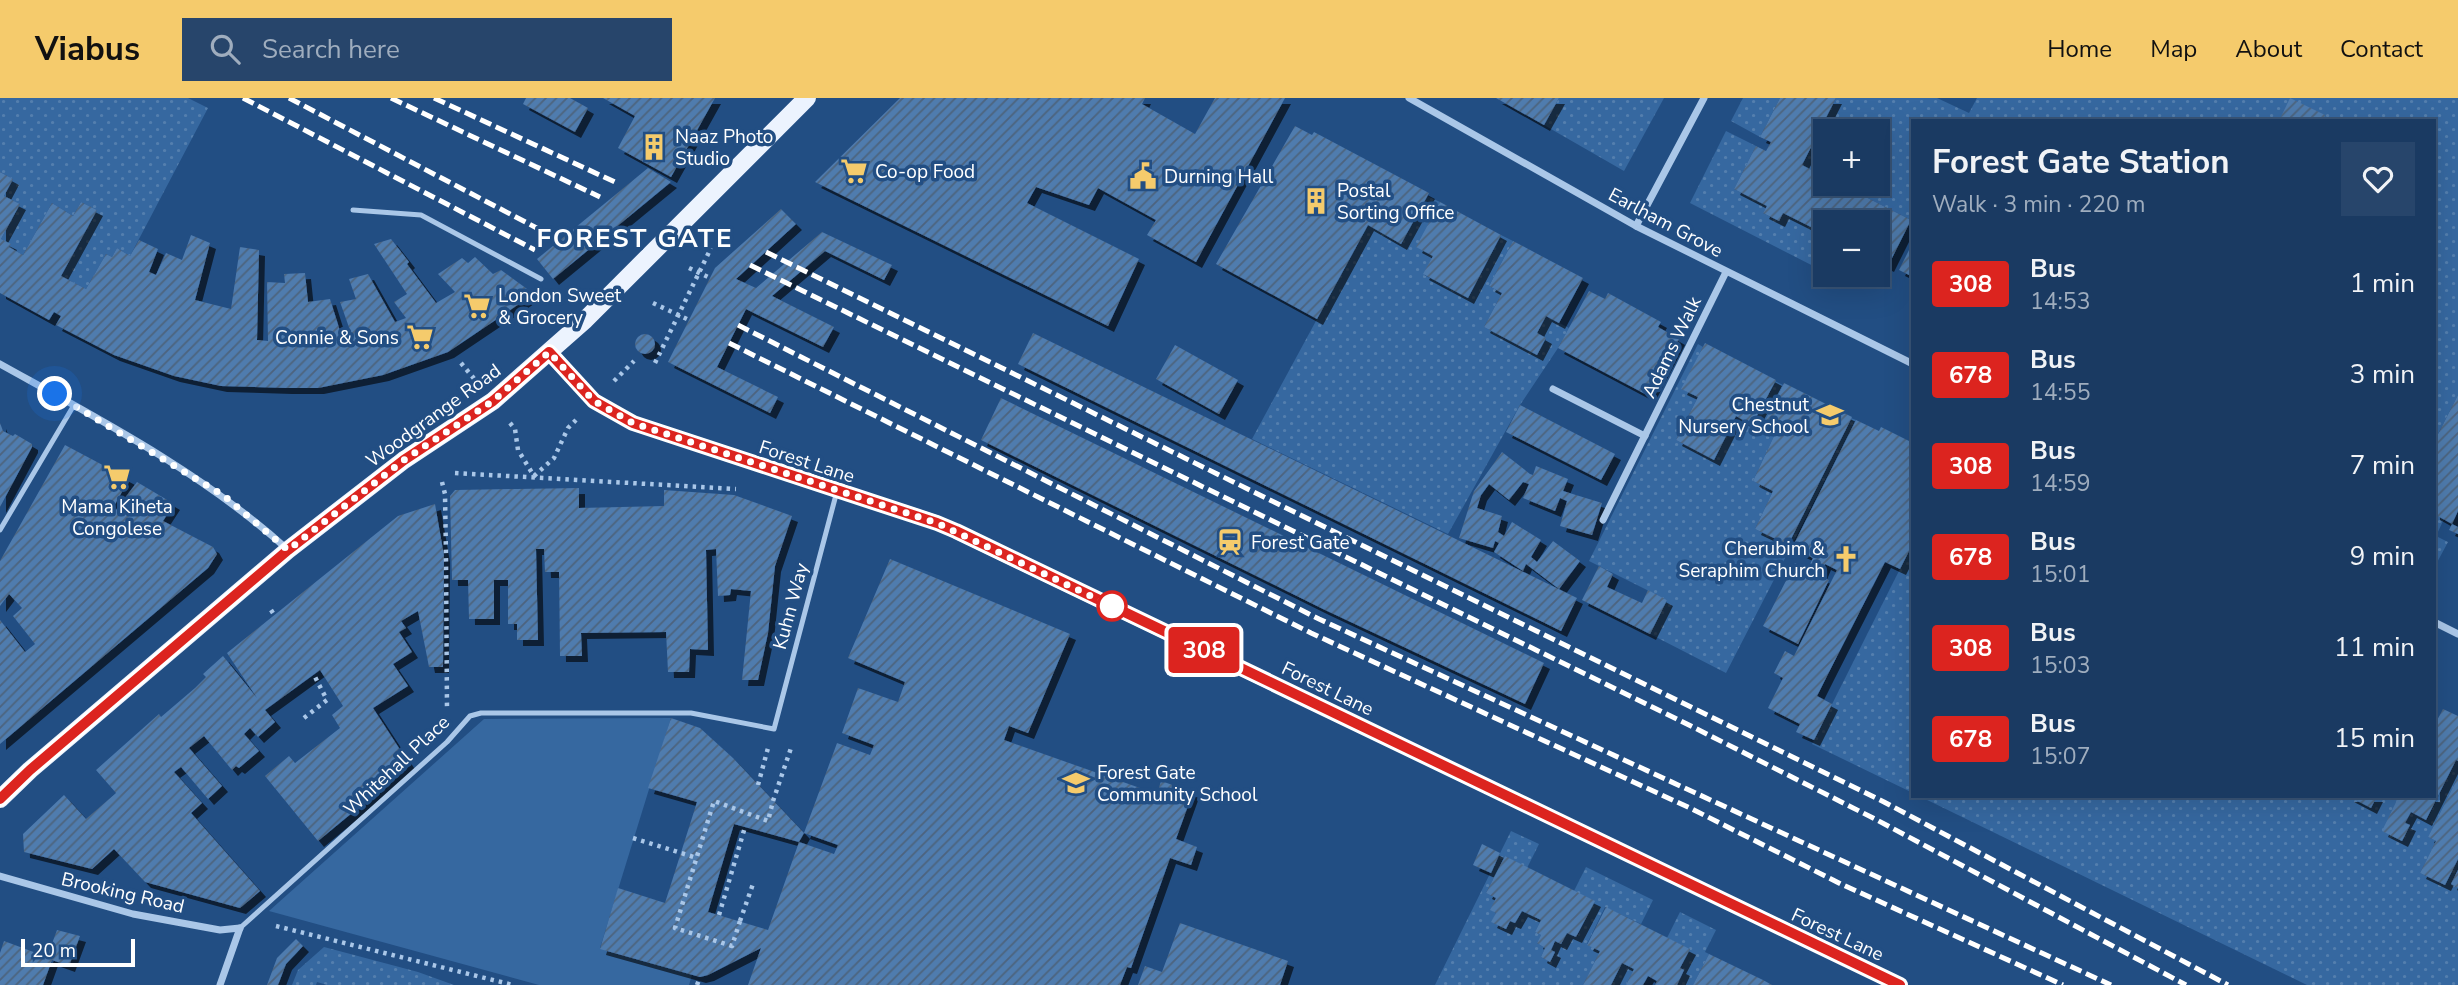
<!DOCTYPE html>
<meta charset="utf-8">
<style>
:root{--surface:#1a3a62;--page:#27456b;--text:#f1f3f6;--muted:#9fadbe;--line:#385477;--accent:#f5cb6c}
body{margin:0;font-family:"Nunito Sans",sans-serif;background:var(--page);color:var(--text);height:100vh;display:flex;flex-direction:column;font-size:26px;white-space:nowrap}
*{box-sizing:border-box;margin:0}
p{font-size:23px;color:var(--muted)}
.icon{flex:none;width:38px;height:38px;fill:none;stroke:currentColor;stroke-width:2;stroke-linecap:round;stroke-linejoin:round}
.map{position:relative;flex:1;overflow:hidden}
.side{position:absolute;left:1911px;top:21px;width:525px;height:679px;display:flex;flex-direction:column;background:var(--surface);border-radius:0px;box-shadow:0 7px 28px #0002,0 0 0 2px var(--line)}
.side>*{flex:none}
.badge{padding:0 14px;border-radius:5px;font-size:24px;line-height:46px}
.tools{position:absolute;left:1813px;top:21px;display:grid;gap:14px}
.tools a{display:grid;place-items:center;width:77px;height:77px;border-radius:0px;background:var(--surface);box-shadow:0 7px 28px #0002,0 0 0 2px var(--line);font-size:35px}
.scale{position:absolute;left:21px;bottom:18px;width:114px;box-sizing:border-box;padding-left:7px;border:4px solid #fff;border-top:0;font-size:19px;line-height:24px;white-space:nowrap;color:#fff;-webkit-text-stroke:5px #224e83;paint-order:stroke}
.you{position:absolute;width:35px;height:35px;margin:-18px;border:5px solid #fff;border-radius:50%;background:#1a73e8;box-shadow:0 0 0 10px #1a73e833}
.map>.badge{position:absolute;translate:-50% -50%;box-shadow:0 0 0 4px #fff}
.round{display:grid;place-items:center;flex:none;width:74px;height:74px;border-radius:0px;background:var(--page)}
.summary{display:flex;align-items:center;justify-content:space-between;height:119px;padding:0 21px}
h1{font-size:33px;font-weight:700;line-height:52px}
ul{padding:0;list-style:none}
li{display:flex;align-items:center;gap:21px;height:91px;padding:0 21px}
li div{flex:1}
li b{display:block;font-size:26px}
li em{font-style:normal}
li .badge{min-width:77px;font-weight:700;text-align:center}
header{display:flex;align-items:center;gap:42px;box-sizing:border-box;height:98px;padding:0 35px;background:var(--accent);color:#111}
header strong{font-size:33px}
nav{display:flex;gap:38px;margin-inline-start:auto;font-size:24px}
.search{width:490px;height:63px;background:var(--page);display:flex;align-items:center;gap:18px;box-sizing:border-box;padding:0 24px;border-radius:0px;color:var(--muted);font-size:26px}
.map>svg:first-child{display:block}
.green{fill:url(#green-dots)}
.pitch{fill:#3668a0}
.building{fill:url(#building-hatch);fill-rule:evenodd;filter:url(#shadow)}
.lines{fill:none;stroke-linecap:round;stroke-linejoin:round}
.path{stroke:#aac7e8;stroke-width:4.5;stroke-dasharray:3.5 5;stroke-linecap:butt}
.lane{stroke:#aac7e8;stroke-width:5}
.street{stroke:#aac7e8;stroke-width:7}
.secondary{stroke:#d4e4f7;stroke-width:14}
.primary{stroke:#ecf3fe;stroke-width:18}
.rail{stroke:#fff;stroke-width:5;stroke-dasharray:12 5;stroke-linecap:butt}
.path-bridge{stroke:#aac7e8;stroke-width:4.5;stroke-dasharray:3.5 5;stroke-linecap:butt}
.line-casing{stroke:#fff;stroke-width:16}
.line{stroke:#dc241f;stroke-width:10}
.walk{stroke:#fff;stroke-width:7;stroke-dasharray:0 12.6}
.stop-dot{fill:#fff;stroke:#dc241f;stroke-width:3.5}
.labels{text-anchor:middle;stroke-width:7;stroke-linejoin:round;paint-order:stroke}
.poi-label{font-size:19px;fill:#fff;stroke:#224e83;text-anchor:start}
.street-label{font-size:19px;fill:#fff;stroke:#224e83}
.district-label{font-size:26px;font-weight:bold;letter-spacing:2px;fill:#fff;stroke:#224e83}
</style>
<header>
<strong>Viabus</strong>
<div class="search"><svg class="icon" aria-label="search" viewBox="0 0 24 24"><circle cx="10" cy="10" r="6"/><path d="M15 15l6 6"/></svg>Search here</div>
<nav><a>Home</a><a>Map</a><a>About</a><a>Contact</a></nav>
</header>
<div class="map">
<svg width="2458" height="887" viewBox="0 0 2458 887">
<defs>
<pattern id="green-dots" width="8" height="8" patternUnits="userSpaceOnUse" patternTransform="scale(1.75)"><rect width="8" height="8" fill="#3668a0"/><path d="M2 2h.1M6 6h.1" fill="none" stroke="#547fae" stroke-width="1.8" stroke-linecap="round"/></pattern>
<pattern id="building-hatch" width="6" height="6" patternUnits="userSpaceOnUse" patternTransform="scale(1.75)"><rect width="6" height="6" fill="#4f7bae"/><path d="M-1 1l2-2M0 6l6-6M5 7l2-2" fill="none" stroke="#4e647d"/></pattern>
<filter id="shadow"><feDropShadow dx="6" dy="6" stdDeviation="0" flood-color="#0009"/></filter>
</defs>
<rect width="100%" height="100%" fill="#224e83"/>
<g class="green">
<path d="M0,0h188l20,10 -78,148 -13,-8 -5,9 -6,-3 -20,35 -25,-13 36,-66 -16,-8 -8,14 -21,-13 -29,52 -14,-8 1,-3 -9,-5 19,-35 -16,-8 9,-17 -13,-7z"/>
<path d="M1559,0h105l-40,73 -80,-46z"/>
<path d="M1743,0h37l-20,39 -29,-16z"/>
<path d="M1836,0h101l32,15 8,-15h481v297l-20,39 -4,-2v-311h-521v100l-73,-37h38v-53h-53v46l-23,-12z"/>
<path d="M1726,33l30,15 -22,43 33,17 -4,7 15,8 5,-8 42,21v38l-135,-69z"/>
<path d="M1427,98l13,6 -7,54 -9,19 44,23 33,-63 12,6 -24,45 13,7 -18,34 53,28 9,-16 -9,-6 9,-17 23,12 -11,20 -38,57 -72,129 -196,-95 116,-214 33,19z"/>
<path d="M1698,246l5,3 -21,42 16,8 -22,43 38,20 22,-44 16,8 23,-43 8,4 -21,42 13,7 -22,47 20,10 -18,38 33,16 63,-127 5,2 -130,253 -76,-39 17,-34 -78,-39z"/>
<path d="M2434,416l10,5 -8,17 12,6 -14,26z"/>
<path d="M1913,445v250l-101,-49z"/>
<path d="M2456,662l2,1v16l-30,60 8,4 -16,32 25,12 13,-26v11l-7,14 7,4v97h-151l-388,-189h431l21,12 6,-12h22l6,27 6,-11 16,8z"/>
<path d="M1511,733l28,13 -12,24 -22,-12 -19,37 10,5 -5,12 5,3 -4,9 14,7 4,-8 5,2 7,-12 19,9 -6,12 6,3 -4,8 8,5 -4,9 8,4 6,-9 -4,-2 4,-9 6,3 6,-11 10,4 17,-35 -20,-11 12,-24 67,33 -12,24 -36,-17 -18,37 13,7 -17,34h-148z"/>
<path d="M1680,814l36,18 -11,22 4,2 -16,31h-16l7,-15 -4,-2 10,-19 -23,-11z"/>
<path d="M324,849l94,25 36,13h-127l-10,-3 -1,3h-24l6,-15z"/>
<path d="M1622,865l12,6 -8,16h-15z"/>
</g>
<path class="pitch" d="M671,620l-71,230 92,27 -3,10h-150l-270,-74 215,-192z"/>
<g class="building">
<path d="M526,0h44l18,10 -13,24 -52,-28z"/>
<path d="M603,0h112l-44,79 -53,-29 17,-32z"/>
<path d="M900,0h245l-3,6 53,30 20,-36h70l-89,164 -49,-27 9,-15 -58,-32 -9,17 -53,-18 -9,16 112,56 -31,67 -293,-144z"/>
<path d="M1496,0h63l-15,27z"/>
<path d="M1780,0h56l-34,67 23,12v7h15l71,36 -23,46 -10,-5v-39h-53v12l-42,-21 -4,8 -16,-8 4,-7 -33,-17 22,-43 10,5 5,-9 -11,-5z"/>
<path d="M2290,0l35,17 -2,6h-44z"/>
<path d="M1295,28l17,9 2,-3 115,61 -28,51 -33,-19 -51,94 -101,-55z"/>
<path d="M648,70l23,14 -118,97 -16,-20z"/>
<path d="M0,74l13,7 -9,17 16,8 -19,35 10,5 -2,3 14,8 29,-52 21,13 8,-14 16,8 -36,66 25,13 20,-35 6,3 5,-9 13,8 9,-16 19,9 -9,23 7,3 10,-22 16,7 9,-25 19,8 -15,57 36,9 9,-62 19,3 -2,90 11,1 -1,-59 18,1 -1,-9 21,-1 3,29 22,-3 11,35 10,-1 -11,-31 16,-3 -7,-20 19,-5 27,48 11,-4 -12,-16 13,-8 -33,-50 17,-5 18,23 -2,2 29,39 19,-11 -17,-18 24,-16 6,5 7,-6 18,17 8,-4 33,24 -86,58 -65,23 -65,13h-32l-65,-2 -47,-10 -60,-21 -58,-30 5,-9 -7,-4 -5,8 -49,-27z"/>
<path d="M1440,104l61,33 -33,63 -45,-24 10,-18 -17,-9z"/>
<path d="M781,111l15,15 -60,55 20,9 66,-56 70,33 -8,15 -59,-29 -53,45 62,31 -11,20 -77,-38 -29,58 61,30 -8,16 -102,-51 47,-94z"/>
<path d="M1513,143l70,37 -24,45 -13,-7 -9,17 9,5 -9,17 -53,-28 18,-34 -13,-7z"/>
<path d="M1913,144v35l-14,-7z"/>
<path d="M1589,193l16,8 3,-6 53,29 -3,5 21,12 -30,57 -91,-48z"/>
<path d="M1033,235l544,265 -16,33 -543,-267z"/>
<circle cx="645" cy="246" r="10"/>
<path d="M1705,245l71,37 -24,45 -16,-9 -22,44 -38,-20 22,-43 -17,-8z"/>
<path d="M1175,247l63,35 -19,34 -63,-35z"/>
<path d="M1784,285l68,34 -64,128 -33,-16 18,-38 -20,-10 22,-47 -13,-7z"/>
<path d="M2458,297v116l-6,13 6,3v7l-9,-4 3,-6 -18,-10v-72z"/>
<path d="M1001,300l543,265 -19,41 -202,-95 -342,-169z"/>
<path d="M1520,307l95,49 -14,26 -95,-48z"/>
<path d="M1856,322l23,11 2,-4 32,16v100l-13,26 -15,-7 -56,110 -12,24 15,8 -18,36 -18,-8 4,-8 -32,-16 15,-30 -9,-5 11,-22 9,5 43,-86 -12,-6 -5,12 9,4 -31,64 -35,-18 32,-63 12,7 6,-12 -21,-10z"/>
<path d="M0,325l3,8 10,5 2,-2 17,10v3l-32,60z"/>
<path d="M65,347l64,34 -16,29 3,2 21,-28 37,22 -11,17 50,26 4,7 -9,14 -208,176v-124l25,32 10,-8 -22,-28 9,-8 -13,-14 -9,12v-45z"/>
<path d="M1502,354l28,22 3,1 3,-9 32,13 -5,12 39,12 -10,32 -32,-9 7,-25 -7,-3 -5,13 -32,-13 6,-14 -6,-2 -14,18 -20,-16 -8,11 -4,13 25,8 -4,16 6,4 8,-14 29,18 -10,17 6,5 16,-21 27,20 -21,28 -33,-25 -3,7 -29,-19 5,-9 -4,-2 -2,7 -34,-10 15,-47z"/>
<path d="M579,390v20l85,-2v-16l70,5 58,21 -17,50 -7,67 -10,47h-16l9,-89 -20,-2 -1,6 -12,1 -2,-47 -10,1 2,100 -18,-1 -1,23h-21l-2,-40 -85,1 1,23h-22l-1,-84h-14l-1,-23h-8l2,91h-21v-16h-9v-44h-14v39h-25l-1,-39h-16l-2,-84 5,-6z"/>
<path d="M435,406l9,52 -1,111h-14l-11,-56 -17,10 5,7 -7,4 13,20 -19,12 15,22 -35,22 37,57 -92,76 -53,-65 24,-20 6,7 45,-35 -8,-13 11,-9 -23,-36 -55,40 10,12 -17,15 -8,-9 -6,6 15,17 -20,17 -3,-2 -4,4 -28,-34 -15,12 33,38 -14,13 -27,-32 -7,5 28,31 -11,10 69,78 -20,17 -95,-26 -31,-33 -22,20 -68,-17 -1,-18 41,-39 22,24 30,-26 -20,-23 63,-56 2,3 34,-29 11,-11 -3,-3 20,-18 34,42 -30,-45 171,-137z"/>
<path d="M890,461l180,75 -42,99 -19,-7 -5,14 153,54 4,-13 32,11 -17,47 21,8 -6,18 -21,-7 -39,110 -4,-1 -7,18h-372l13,-37 -53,27 -8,2 -100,-28 18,-61 47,15 32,-101 -49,-14 23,-70 29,10 33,30 71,75 -5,9 35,12 4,-9 -34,-12 33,-90 33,12 4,-10 -32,-12 16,-45 40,14 7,-20 -57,-24zM734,726l65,18 -31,88 -60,-18z"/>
<path d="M1599,468l14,8 -6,13 35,16 6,-13 19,10 -17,34 -68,-34z"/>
<path d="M2443,611l15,7v45l-2,-1 -30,60 -15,-8 -6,11 5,2 -8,16 -20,-10 17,-35h35v-70z"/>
<path d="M2458,679v82l-13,26 -25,-12 16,-32 -8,-4z"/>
<path d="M2348,698h29l-6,12z"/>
<path d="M1482,746l18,9 -9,20 -18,-8z"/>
<path d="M1505,758l90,45 -19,36 -9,-4 -6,11 -6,-3 -4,9 4,2 -5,10 -9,-5 4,-9 -8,-5 4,-8 -6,-3 6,-12 -19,-9 -7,12 -5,-2 -4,8 -15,-7 5,-9 -6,-3 6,-12 -10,-5z"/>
<path d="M2458,772v18l-7,-4z"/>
<path d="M1606,809l84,42 -10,19 4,2 -7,15h-22l2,-4 -9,-5 -5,9h-17l8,-16 -12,-6 -11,22h-28l17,-34 -13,-6z"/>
<path d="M1180,825l108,38 -8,24h-142l7,-19 17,6z"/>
<path d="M57,832l23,6 -11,30 -17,-6 -9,25h-43v-32l4,-12 43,16z"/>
<path d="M296,841l7,7 -17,18 -8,21h-11l10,-27z"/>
<path d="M1709,856l54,26 9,5h-79z"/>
</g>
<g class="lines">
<g class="path">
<path d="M689,170l21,10"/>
<path d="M653,205l36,17"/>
<path d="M461,265l15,18"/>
<path d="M655,265l56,-115"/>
<path d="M614,283l20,-20"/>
<path d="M510,325l5,6 3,21 16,26 20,-18 14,-30 8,-8"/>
<path d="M455,375l281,16"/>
<path d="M442,384l3,12 1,62 1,154"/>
<path d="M271,512l4,6"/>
<path d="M304,620l23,-18 -13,-25"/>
<path d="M758,687l10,-37"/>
<path d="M773,703l18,-53"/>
<path d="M633,740l64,20"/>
<path d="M719,817l26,-88"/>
<path d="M740,823l14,-40"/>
<path d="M276,828l237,59"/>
<path d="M697,887l3,-8"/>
</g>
<g class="lane">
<path d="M353,112l68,5 120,64"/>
<path d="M0,432l74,-125"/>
<path d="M240,830l207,-186 23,-26 11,-3h210l83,16 63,-238"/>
</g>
<g class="street">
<path d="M1409,0l227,128 277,138"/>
<path d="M1636,128l68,-128"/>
<path d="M0,266c99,55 203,109 287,185"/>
<path d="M1553,291l92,47"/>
<path d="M1603,422l123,-248"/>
<path d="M2434,524l24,12"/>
<path d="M0,778l133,38 87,16 20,-2"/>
<path d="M220,887l20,-57"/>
</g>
<path class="secondary" d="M549,255l45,48 39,22 305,100 962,462"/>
<path class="primary" d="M0,701l30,-29 258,-220 116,-90 89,-59 92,-81 222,-222"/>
<g class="rail">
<path d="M243,0l292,152"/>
<path d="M289,0l263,138"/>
<path d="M391,0l209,99"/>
<path d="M434,0l183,85"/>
<path d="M766,154l1118,550 344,183"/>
<path d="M750,167l931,456 194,98 311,166"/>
<path d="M738,227l581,294 792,366"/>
<path d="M729,245l582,290 381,176 149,75 222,101"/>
</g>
<path class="path-bridge" d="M740,823l-8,25 -57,-18 39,-127 54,20 5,-20"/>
</g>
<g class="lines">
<defs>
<path id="line" d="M0,701l30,-29 258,-220 116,-90 89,-59 56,-49 45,49 39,22 304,100 19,8 944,454"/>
</defs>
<use href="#line" class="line-casing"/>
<use href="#line" class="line"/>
<path class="walk" d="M55,296l168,101 65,55 116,-90 89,-59 56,-49 45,49 39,22 304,100 175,83"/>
</g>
<defs>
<symbol id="building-bare" viewBox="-9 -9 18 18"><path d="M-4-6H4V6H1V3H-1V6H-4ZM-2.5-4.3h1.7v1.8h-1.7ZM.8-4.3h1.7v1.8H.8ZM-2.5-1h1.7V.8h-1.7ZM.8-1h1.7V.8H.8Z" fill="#f5cb6c" stroke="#224e83" stroke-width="2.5" paint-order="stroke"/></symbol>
<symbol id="supermarket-bare" viewBox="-9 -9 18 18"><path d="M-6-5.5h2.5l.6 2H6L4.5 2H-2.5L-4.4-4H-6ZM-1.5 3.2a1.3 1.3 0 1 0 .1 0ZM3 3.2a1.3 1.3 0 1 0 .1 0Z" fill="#f5cb6c" stroke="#224e83" stroke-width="2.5" paint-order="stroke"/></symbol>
<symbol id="civic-bare" viewBox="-9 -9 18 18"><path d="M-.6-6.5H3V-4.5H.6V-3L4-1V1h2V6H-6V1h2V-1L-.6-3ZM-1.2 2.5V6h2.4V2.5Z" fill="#f5cb6c" stroke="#224e83" stroke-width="2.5" paint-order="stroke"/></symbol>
<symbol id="school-bare" viewBox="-9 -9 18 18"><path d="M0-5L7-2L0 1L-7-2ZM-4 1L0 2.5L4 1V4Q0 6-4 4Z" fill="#f5cb6c" stroke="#224e83" stroke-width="2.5" paint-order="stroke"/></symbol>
<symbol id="station-bare" viewBox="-9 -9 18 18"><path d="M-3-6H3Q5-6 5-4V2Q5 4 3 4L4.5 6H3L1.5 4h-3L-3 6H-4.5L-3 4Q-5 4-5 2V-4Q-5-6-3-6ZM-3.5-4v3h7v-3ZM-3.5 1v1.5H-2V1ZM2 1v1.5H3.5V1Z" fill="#f5cb6c" stroke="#224e83" stroke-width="2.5" paint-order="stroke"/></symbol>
<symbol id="church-bare" viewBox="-9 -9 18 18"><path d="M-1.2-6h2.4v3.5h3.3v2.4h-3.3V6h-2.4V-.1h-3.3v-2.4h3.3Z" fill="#f5cb6c" stroke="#224e83" stroke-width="2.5" paint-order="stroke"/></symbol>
</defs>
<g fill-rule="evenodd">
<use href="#building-bare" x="635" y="30" width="38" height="38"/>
<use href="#supermarket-bare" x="835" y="54" width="38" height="38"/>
<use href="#civic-bare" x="1124" y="59" width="38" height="38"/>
<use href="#building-bare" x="1297" y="84" width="38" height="38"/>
<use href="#supermarket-bare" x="458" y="189" width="38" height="38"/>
<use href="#supermarket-bare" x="401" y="220" width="38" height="38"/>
<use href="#school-bare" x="1811" y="298" width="38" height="38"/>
<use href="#supermarket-bare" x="98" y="360" width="38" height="38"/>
<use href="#station-bare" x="1211" y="425" width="38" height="38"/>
<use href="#church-bare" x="1827" y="442" width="38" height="38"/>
<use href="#school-bare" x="1057" y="666" width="38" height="38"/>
</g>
<circle class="stop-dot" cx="1112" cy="508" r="14"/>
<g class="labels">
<g class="poi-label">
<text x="675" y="45">Naaz Photo<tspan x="675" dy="22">Studio</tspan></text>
<text x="875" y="80">Co-op Food</text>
<text x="1164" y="85">Durning Hall</text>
<text x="1337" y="99">Postal<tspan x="1337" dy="22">Sorting Office</tspan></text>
<text x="498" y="204">London Sweet<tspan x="498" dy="22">&amp; Grocery</tspan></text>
<text x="399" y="246" text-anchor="end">Connie &amp; Sons</text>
<text x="1809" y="313" text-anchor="end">Chestnut<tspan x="1809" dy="22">Nursery School</tspan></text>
<text x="117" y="415" text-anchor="middle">Mama Kiheta<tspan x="117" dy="22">Congolese</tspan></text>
<text x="1251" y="451">Forest Gate</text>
<text x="1825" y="457" text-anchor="end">Cherubim &amp;<tspan x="1825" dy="22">Seraphim Church</tspan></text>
<text x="1097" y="681">Forest Gate<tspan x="1097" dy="22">Community School</tspan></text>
</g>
<g class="street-label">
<text transform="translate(1666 124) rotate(28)" y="7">Earlham Grove</text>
<text transform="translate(1671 249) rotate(-64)" y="7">Adams Walk</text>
<text transform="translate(433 317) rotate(-36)" y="7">Woodgrange Road</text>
<text transform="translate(807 363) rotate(18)" y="7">Forest Lane</text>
<text transform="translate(790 508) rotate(-75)" y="7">Kuhn Way</text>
<text transform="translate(1328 590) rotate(26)" y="7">Forest Lane</text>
<text transform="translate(396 667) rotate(-43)" y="7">Whitehall Place</text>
<text transform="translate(123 794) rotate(13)" y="7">Brooking Road</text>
<text transform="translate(1838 836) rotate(25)" y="7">Forest Lane</text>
</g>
<g class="district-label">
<text x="635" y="149">FOREST GATE</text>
</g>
</g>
</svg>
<div class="tools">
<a>+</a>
<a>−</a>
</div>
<div class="scale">20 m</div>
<div class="you" style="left:55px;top:296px"></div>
<b class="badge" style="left:1204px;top:552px;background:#dc241f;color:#fff">308</b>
<section class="side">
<div class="summary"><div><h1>Forest Gate Station</h1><p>Walk · 3 min · 220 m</p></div><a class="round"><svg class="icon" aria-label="heart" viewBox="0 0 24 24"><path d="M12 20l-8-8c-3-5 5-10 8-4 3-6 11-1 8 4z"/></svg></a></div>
<ul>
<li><span class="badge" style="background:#dc241f;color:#fff">308</span><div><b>Bus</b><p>14:53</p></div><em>1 min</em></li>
<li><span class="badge" style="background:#dc241f;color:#fff">678</span><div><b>Bus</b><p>14:55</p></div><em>3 min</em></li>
<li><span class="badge" style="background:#dc241f;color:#fff">308</span><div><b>Bus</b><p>14:59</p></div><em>7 min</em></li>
<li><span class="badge" style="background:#dc241f;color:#fff">678</span><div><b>Bus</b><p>15:01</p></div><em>9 min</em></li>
<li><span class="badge" style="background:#dc241f;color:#fff">308</span><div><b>Bus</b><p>15:03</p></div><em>11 min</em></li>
<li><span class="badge" style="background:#dc241f;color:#fff">678</span><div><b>Bus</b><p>15:07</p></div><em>15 min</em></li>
</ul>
</section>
</div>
